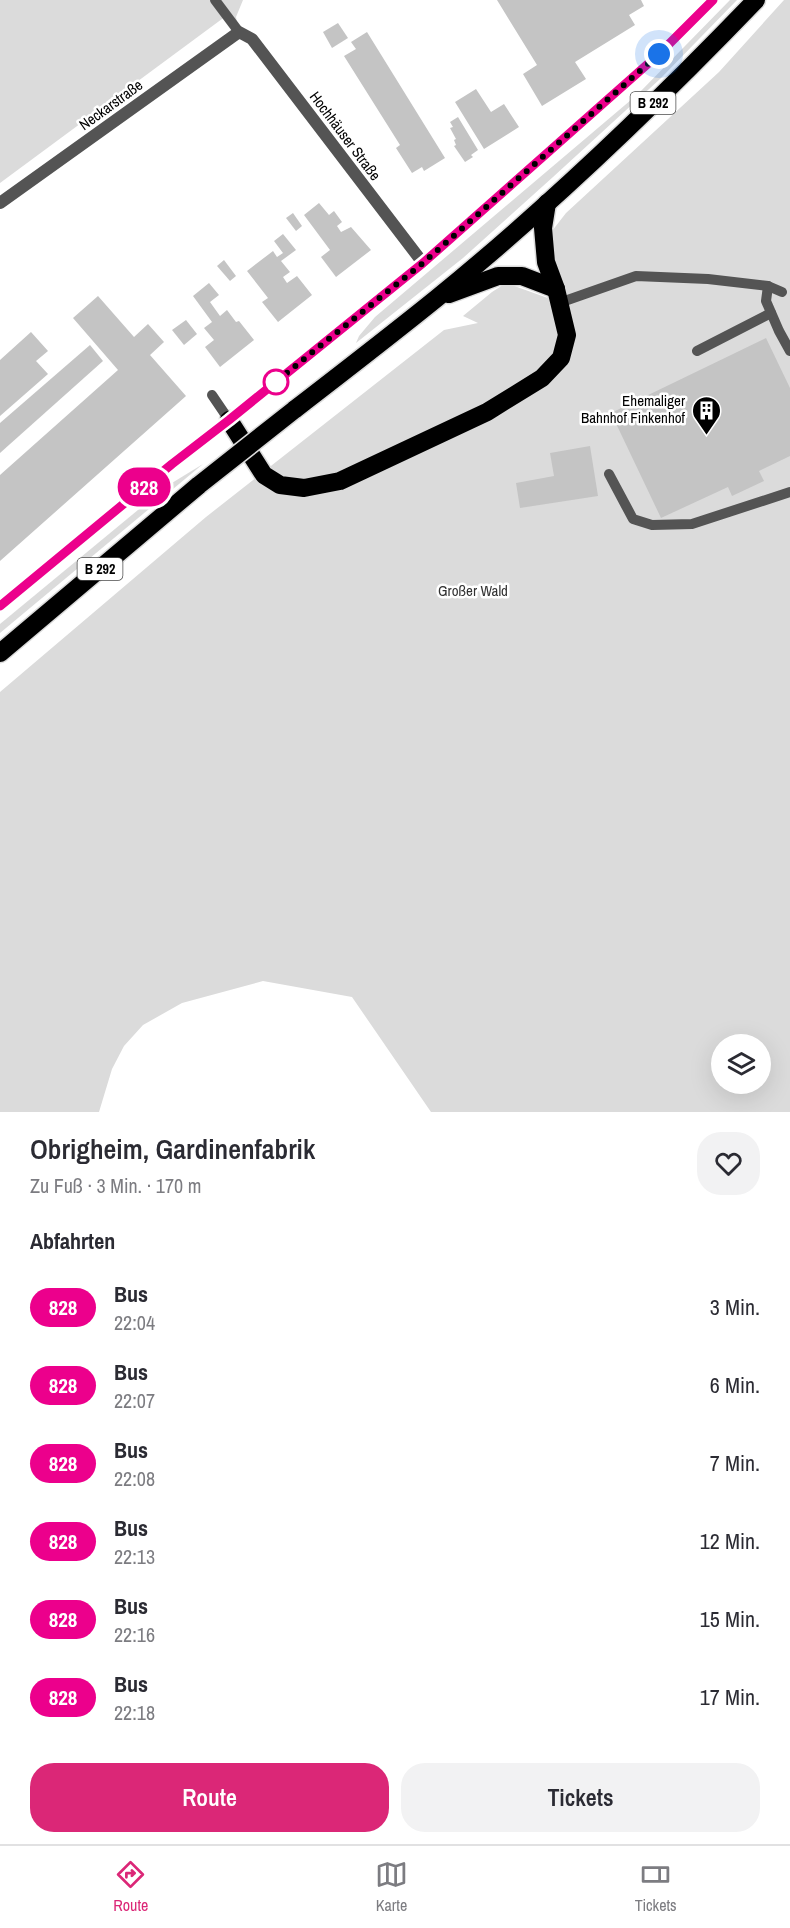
<!DOCTYPE html>
<html lang="de">
<meta charset="utf-8">
<style>
:root{--surface:#fff;--page:#f2f2f3;--text:#2b2b33;--muted:#7c7c81;--line:#e1e1e2;--accent:#db2777}
body{margin:0;font-family:"Archivo Narrow",sans-serif;background:var(--page);color:var(--text);height:100vh;display:flex;flex-direction:column;font-size:22px;white-space:nowrap}
*{box-sizing:border-box;margin:0}
p{font-size:20px;color:var(--muted)}
.icon{flex:none;width:33px;height:33px;fill:none;stroke:currentColor;stroke-width:2;stroke-linecap:round;stroke-linejoin:round}
.map{position:relative;height:1112px;overflow:hidden}
.details{display:flex;flex-direction:column;background:var(--surface);flex:1}
.details>*{flex:none}
.badge{padding:0 12px;border-radius:20px;font-size:21px;line-height:39px}
.tools{position:absolute;left:711px;top:1034px;display:grid;gap:12px}
.tools a{display:grid;place-items:center;width:60px;height:60px;border-radius:50%;background:var(--surface);box-shadow:0 6px 24px #0002;font-size:30px}
.you{position:absolute;width:30px;height:30px;margin:-15px;border:4px solid #fff;border-radius:50%;background:#1a73e8;box-shadow:0 0 0 9px #1a73e833}
.map>.badge{position:absolute;translate:-50% -50%;box-shadow:0 0 0 3px #fff}
h2{padding:0 30px;font-size:22px;line-height:54px}
.round{display:grid;place-items:center;flex:none;width:63px;height:63px;border-radius:24px;background:var(--page)}
.head{display:flex;align-items:center;justify-content:space-between;height:102px;padding:0 30px}
h1{font-size:28px;font-weight:600;line-height:45px}
.button{display:flex;gap:12px;margin-top:auto;padding:12px 30px}
.button a{flex:1;height:69px;border-radius:24px;background:var(--accent);color:#fff;font-size:24px;font-weight:600;line-height:69px;text-align:center}
.button a+a{background:var(--page);color:var(--text)}
ul{padding:0;list-style:none}
li{display:flex;align-items:center;gap:18px;height:78px;padding:0 30px}
li div{flex:1}
li b{display:block;font-size:22px}
li em{font-style:normal}
li .badge{min-width:66px;font-weight:700;text-align:center}
.menu{display:flex;justify-content:space-around;align-items:center;height:84px;border-top:2px solid var(--line);background:var(--surface);font-size:16px;color:var(--muted)}
.menu a{display:grid;justify-items:center;gap:3px}
.menu .selected{color:var(--accent)}
.map>svg:first-child{display:block}
.green{fill:#dbdbdb;fill-rule:evenodd}
.building{fill:#c4c4c4}
.lines{fill:none;stroke-linecap:round;stroke-linejoin:round}
.highway-casing{stroke:#dbdbdb;stroke-width:21}
.lane{stroke:#545454;stroke-width:10}
.street{stroke:#545454;stroke-width:12}
.secondary{stroke:#212121;stroke-width:12}
.highway{stroke:#000;stroke-width:18}
.highway-bridge-casing{stroke:#dbdbdb;stroke-width:21;stroke-linecap:butt}
.highway-bridge{stroke:#000;stroke-width:18}
.line-casing{stroke:#fff;stroke-width:14}
.line{stroke:#ec008c;stroke-width:9}
.walk{stroke:#000;stroke-width:6;stroke-dasharray:0 10.8}
.stop-dot{fill:#fff;stroke:#ec008c;stroke-width:3}
.labels{text-anchor:middle;stroke-width:5;stroke-linejoin:round;paint-order:stroke}
.shield{fill:#fff;stroke:#4c4c4c;stroke-width:1.5}
.shield-label{font-size:14px;font-weight:bold;fill:#000}
.street-label{font-size:15px;fill:#000;stroke:#fff}
.poi-label{font-size:15px;fill:#000;stroke:#fff;text-anchor:end}
.park-label{font-size:15px;fill:#323232;stroke:#fff}
</style>
<div class="map">
<svg width="790" height="1112" viewBox="0 0 790 1112">
<rect width="100%" height="100%" fill="#fff"/>
<g class="green">
<path d="M0,0h243l-7,17 3,15 -13,-16 -226,167z"/>
<path d="M730,0h7l-77,79 -107,98 -90,81 -107,85 3,-7 16,-19 263,-223z"/>
<path d="M784,0h6v1112h-359l-79,-115 -89,-16 -81,22 -39,22 -19,21 -12,23 -13,43h-99v-420l206,-175 238,-187 34,-7 -15,-7 29,-24 14,-9 53,19 -7,-71 14,-18 153,-141zM722,1044h38v39h-38z"/>
<path d="M203,464l-203,169v-9l167,-138z"/>
</g>
<g class="building">
<path d="M497,0h144l3,6 -15,9 6,10 -60,37 11,17 -44,27 -19,-32 14,-9z"/>
<path d="M338,23l10,15 -16,10 -9,-16z"/>
<path d="M367,32l78,126 -21,13 -2,-4 -10,6 -16,-25 4,-3 -56,-89 12,-7 -5,-7z"/>
<path d="M476,89l15,23 13,-8 15,23 -35,22 -29,-47z"/>
<path d="M458,117l20,33 -7,5 2,2 -8,5 -11,-16 2,-1 -2,-5 2,-1 -6,-11 3,-1 -3,-5z"/>
<path d="M319,203l10,12 5,-4 8,11 -5,4 4,6 10,-5 20,23 -35,27 -15,-20 9,-7 -26,-35z"/>
<path d="M293,213l9,13 -6,5 -10,-13z"/>
<path d="M283,234l13,16 -15,11 9,11 -7,5 4,6 10,-7 15,19 -34,27 -16,-20 6,-4 -21,-27 26,-20 4,6 6,-4 -9,-12z"/>
<path d="M224,260l12,16 -6,5 -13,-15z"/>
<path d="M209,283l10,12 -9,7 10,14 7,-6 9,12 3,-1 15,19 -34,27 -15,-20 9,-7 -10,-12 8,-6 -19,-26z"/>
<path d="M98,296l36,41 14,-13 16,18 -14,13 36,41 -186,165v-86l118,-105 -45,-52z"/>
<path d="M186,320l11,14 -13,11 -12,-15z"/>
<path d="M31,332l17,19 -12,10 12,13 -48,42v-56z"/>
<path d="M766,338l24,50v68l-31,15 5,10 -32,15 -4,-9 -67,31 -50,-105z"/>
<path d="M90,345l13,16 -103,92v-30z"/>
<path d="M590,446l8,50 -78,12 -4,-25 38,-7 -4,-23z"/>
</g>
<g class="lines">
<defs>
<g id="highway">
<path d="M449,294l49,-18h24l34,13"/>
<path d="M294,410c48,-37 96,-74 143,-112 113,-92 218,-193 319,-298"/>
<path d="M229,420l35,55 16,10 24,3 36,-7 147,-69 55,-34 19,-20 6,-23 -11,-46 -10,-27 -3,-34 4,-25"/>
<path d="M0,653l199,-168"/>
</g>
</defs>
<use href="#highway" class="highway-casing"/>
<g class="lane">
<path d="M215,0l24,32"/>
<path d="M768,286l-2,15 13,30 11,20"/>
<path d="M559,303l77,-27 72,3 60,7 14,6"/>
<path d="M697,351l74,-38"/>
<path d="M212,395l17,25"/>
<path d="M609,474l24,45 19,6 40,-1 98,-32"/>
</g>
<path class="street" d="M0,203l239,-171 13,7 171,224"/>
<path class="secondary" d="M0,606l172,-142 57,-44 194,-157 236,-209 54,-54"/>
<use href="#highway" class="highway"/>
<defs>
<path id="highway-bridge" d="M199,485l95,-75"/>
</defs>
<use href="#highway-bridge" class="highway-bridge-casing"/>
<use href="#highway-bridge" class="highway-bridge"/>
</g>
<g class="lines">
<defs>
<path id="line" d="M0,606l172,-142 57,-44 194,-157 236,-209 54,-54"/>
</defs>
<use href="#line" class="line-casing"/>
<use href="#line" class="line"/>
<path class="walk" d="M276,382l-3,2 150,-121 236,-209"/>
</g>
<defs>
<symbol id="building-pin" viewBox="-11 -11 22 30"><path d="M0 17L-7.5 6A9.5 9.5 0 1 1 7.5 6Z" fill="#000" stroke="#fff"/><path d="M-4-6H4V6H1V3H-1V6H-4ZM-2.5-4.3h1.7v1.8h-1.7ZM.8-4.3h1.7v1.8H.8ZM-2.5-1h1.7V.8h-1.7ZM.8-1h1.7V.8H.8Z" fill="#fff"/></symbol>
</defs>
<g fill-rule="evenodd">
<use href="#building-pin" x="690" y="394" width="33" height="45"/>
</g>
<circle class="stop-dot" cx="276" cy="382" r="12"/>
<g class="labels">
<g class="shield">
<rect x="630.5" y="92" width="45" height="22" rx="4.5"/>
<rect x="77.5" y="558" width="45" height="22" rx="4.5"/>
</g>
<g class="shield-label">
<text x="653" y="108">B 292</text>
<text x="100" y="574">B 292</text>
</g>
<g class="street-label">
<text transform="translate(111 105) rotate(-36)" y="5">Neckarstraße</text>
<text transform="translate(345 136) rotate(53)" y="5">Hochhäuser Straße</text>
</g>
<g class="poi-label">
<text x="685" y="406">Ehemaliger<tspan x="685" dy="17">Bahnhof Finkenhof</tspan></text>
</g>
<g class="park-label">
<text x="473" y="596">Großer Wald</text>
</g>
</g>
</svg>
<div class="tools">
<a><svg class="icon" aria-label="layers" viewBox="0 0 24 24"><path d="M12 4l9 5-9 5-9-5zM3 14l9 5 9-5"/></svg></a>
</div>
<div class="you" style="left:659px;top:54px"></div>
<b class="badge" style="left:144px;top:487px;background:#ec008c;color:#fff">828</b>
</div>
<section class="details">
<div class="head"><div><h1>Obrigheim, Gardinenfabrik</h1><p>Zu Fuß · 3 Min. · 170 m</p></div><a class="round"><svg class="icon" aria-label="heart" viewBox="0 0 24 24"><path d="M12 20l-8-8c-3-5 5-10 8-4 3-6 11-1 8 4z"/></svg></a></div>
<h2>Abfahrten</h2>
<ul>
<li><span class="badge" style="background:#ec008c;color:#fff">828</span><div><b>Bus</b><p>22:04</p></div><em>3 Min.</em></li>
<li><span class="badge" style="background:#ec008c;color:#fff">828</span><div><b>Bus</b><p>22:07</p></div><em>6 Min.</em></li>
<li><span class="badge" style="background:#ec008c;color:#fff">828</span><div><b>Bus</b><p>22:08</p></div><em>7 Min.</em></li>
<li><span class="badge" style="background:#ec008c;color:#fff">828</span><div><b>Bus</b><p>22:13</p></div><em>12 Min.</em></li>
<li><span class="badge" style="background:#ec008c;color:#fff">828</span><div><b>Bus</b><p>22:16</p></div><em>15 Min.</em></li>
<li><span class="badge" style="background:#ec008c;color:#fff">828</span><div><b>Bus</b><p>22:18</p></div><em>17 Min.</em></li>
</ul>
<div class="button"><a>Route</a><a>Tickets</a></div>
</section>
<nav class="menu">
<a class="selected"><svg class="icon" aria-label="directions" viewBox="0 0 24 24"><path d="M12 3l9 9-9 9-9-9zM9 14v-3h6M13 9l2 2-2 2"/></svg>Route</a>
<a><svg class="icon" aria-label="map" viewBox="0 0 24 24"><path d="M3 6l6-2 6 2 6-2v14l-6 2-6-2-6 2zM9 4v14M15 6v14"/></svg>Karte</a>
<a><svg class="icon" aria-label="tickets" viewBox="0 0 24 24"><path d="M3 7h18v10H3zM15 7v10"/></svg>Tickets</a>
</nav>
